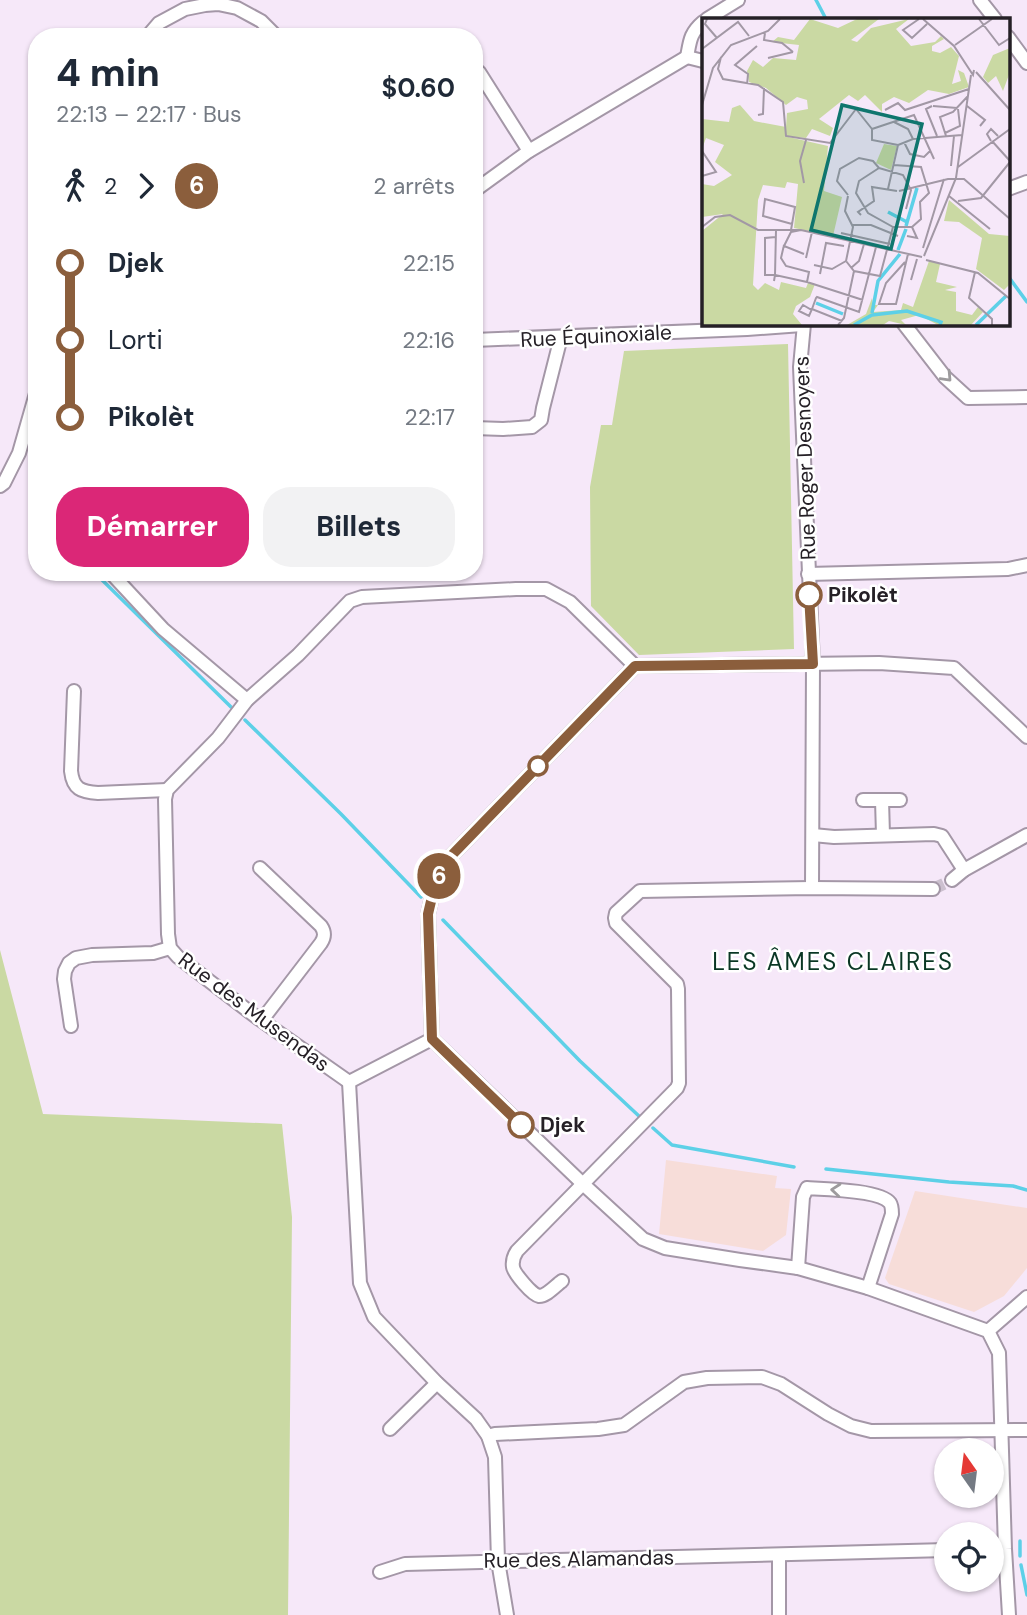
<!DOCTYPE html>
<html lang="fr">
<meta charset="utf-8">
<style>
:root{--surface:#fff;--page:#f2f2f3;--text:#1f2937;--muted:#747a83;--accent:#db2777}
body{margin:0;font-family:"DM Sans",sans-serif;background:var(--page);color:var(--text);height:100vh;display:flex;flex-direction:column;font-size:26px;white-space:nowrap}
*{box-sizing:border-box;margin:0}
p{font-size:23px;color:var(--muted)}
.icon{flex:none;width:38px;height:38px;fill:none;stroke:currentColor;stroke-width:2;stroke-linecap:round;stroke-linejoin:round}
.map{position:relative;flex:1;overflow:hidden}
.side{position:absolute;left:28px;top:28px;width:455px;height:553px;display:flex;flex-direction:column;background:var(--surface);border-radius:28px;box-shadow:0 2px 5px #0004}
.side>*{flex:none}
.badge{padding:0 14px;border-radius:23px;font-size:24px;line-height:46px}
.needle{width:46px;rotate:346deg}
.controls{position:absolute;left:934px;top:1438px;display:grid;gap:14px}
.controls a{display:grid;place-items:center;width:70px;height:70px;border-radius:50%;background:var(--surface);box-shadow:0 2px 5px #0004;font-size:35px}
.map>.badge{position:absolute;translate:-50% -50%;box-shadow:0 0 0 4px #fff}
.legs{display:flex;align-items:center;gap:10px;height:77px;padding:0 28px;font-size:23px}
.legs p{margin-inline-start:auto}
.head{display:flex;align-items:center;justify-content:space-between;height:119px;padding:0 28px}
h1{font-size:38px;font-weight:800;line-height:52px}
.cta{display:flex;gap:14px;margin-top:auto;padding:14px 28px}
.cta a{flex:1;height:80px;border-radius:28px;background:var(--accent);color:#fff;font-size:28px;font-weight:800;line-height:80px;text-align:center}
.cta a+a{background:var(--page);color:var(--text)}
ul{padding:0 28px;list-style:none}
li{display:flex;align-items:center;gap:24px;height:77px;font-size:26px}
li i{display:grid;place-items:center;width:10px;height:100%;margin:0 9px;background:currentColor}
li i::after{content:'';width:18px;height:18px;margin:-9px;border:5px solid;border-radius:50%;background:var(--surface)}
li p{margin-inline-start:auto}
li:first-child i{background:linear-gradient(#0000 50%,currentColor 0)}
li:last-child i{background:linear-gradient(currentColor 50%,#0000 0)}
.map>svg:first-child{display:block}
.education{fill:#f7ddd9}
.green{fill:#cad9a3}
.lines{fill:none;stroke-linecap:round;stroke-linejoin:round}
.stream{stroke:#5dd0e7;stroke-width:3.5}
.street-tunnel{stroke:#ccc0cf;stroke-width:12;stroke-dasharray:12 6;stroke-linecap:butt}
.street-casing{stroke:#a497a7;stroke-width:16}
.street{stroke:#fff;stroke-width:12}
.oneway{stroke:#9d9b9d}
.line-1-casing{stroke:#fff;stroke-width:16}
.line-1{stroke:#8b5e3c;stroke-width:10}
.stop-1-dot{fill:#fff;stroke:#8b5e3c;stroke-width:3.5}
.labels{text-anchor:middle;stroke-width:5;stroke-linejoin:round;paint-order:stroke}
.street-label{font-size:21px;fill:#252026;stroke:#fff}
.stop-label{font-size:21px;font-weight:bold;fill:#252026;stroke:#fff;text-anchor:start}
.quarter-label{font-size:24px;letter-spacing:2px;fill:#0a3724;stroke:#fff}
.inset-river{fill:none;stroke:#5dd0e7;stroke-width:3.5}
.inset-road{fill:none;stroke:#a298a5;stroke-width:2}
.view{fill:#0f766e;fill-opacity:0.15;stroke:#0f766e;stroke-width:3.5}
.inset-edge{fill:none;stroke:#252026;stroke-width:3.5}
</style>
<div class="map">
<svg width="1027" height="1615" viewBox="0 0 1027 1615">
<rect width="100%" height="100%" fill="#f6e8f9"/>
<g class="education">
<path d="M666,1160l111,16 -2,12 16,1 -5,46 -23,16 -104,-17z"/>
<path d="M915,1191l112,17v60l-23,28 -30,16 -85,-28 -4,-6z"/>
</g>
<g class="green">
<path d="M788,344l6,305 -155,6 -48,-49 -1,-119 11,-62h11l12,-74z"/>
<path d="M0,950l43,164 239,10 10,93 -4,398h-288z"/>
</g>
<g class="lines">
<g class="stream">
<path d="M816,0l10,19"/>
<path d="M1008,276l19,26"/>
<path d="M94,572l137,135"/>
<path d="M245,720l96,94 80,83"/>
<path d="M443,920l137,141 60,56"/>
<path d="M653,1128l19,17 122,22"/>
<path d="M826,1169l123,13 64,4 14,4"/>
<path d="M1020,1541v15"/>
<path d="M1021,1565l6,30"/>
</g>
<path class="street-tunnel" d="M933,889l19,-9"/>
<defs>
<g id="street">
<path d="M980,0l15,19"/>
<path d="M707,19l31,-19"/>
<path d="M147,37l12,-14 26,-14 20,-4 13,-1 19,4 24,13 16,16"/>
<path d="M1008,37l19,26"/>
<path d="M687,57c3,-16 3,-24 16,-35"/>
<path d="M687,57l16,4"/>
<path d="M479,72l50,79"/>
<path d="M1008,189l19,-7"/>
<path d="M474,191l55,-40 158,-94"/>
<path d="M804,324l-4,43 13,297 -1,224"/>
<path d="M904,324l41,53 23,21 59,-1"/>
<path d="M474,340l273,-11 55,-4"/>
<path d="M474,428l29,1 29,-2 9,-7 2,-12 18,-71"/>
<path d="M0,486l4,-3 15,-30 18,-63"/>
<path d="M110,572l53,57 84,71"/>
<path d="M808,574l200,-5 19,-4"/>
<path d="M635,666l-183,189 -16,25 -8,34 4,125 151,145 60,55 22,9 75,12 58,8 70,20 120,43 11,22 6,196 4,66"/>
<path d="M635,666l244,-3 75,5 73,69"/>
<path d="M74,691l-3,80c2,18 10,21 27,22l69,-3"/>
<path d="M863,800h37"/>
<path d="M882,800l1,35"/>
<path d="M813,835l21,2 100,-3 8,2 22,34"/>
<path d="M260,868l61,58c4,6 4,11 0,17l-59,77"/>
<path d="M952,880l12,-10 63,-35"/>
<path d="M71,1026l-7,-47 1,-8 4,-8 7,-5 16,-3 61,-2 17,-5"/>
<path d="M349,1082l-94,-66 -77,-59 -8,-9 -2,-14 -3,-135 2,-9 51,-52 29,-38 51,-45 52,-54 12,-4 154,-8h30l24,13 65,64"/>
<path d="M349,1082l11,201 14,34 63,66 39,36 12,17 7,21 3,104 9,54"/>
<path d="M349,1082l83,-43"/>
<path d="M798,1268l5,-71 4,-9c16,1 74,2 83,15 2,3 2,7 2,11l-24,74"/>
<path d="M562,1281c-6,4 -15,15 -23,15 -7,-1 -25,-23 -26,-29 -1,-6 0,-10 4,-16l160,-163 2,-5 -1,-94 -1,-5 -61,-61 -1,-5 1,-5 24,-22 172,-3 121,1"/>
<path d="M988,1331l39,-34"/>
<path d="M390,1429l47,-46"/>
<path d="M488,1436l7,-2 103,-5 26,-4 60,-43 23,-4 55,-1 19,7 47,30 23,12 20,5 156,-1"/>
<path d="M380,1572l25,-8 542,-14"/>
<path d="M779,1615v-60"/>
</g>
</defs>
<use href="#street" class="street-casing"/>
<use href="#street" class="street"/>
</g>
<defs><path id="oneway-chevron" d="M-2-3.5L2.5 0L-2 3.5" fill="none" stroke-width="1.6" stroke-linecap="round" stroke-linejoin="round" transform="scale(1.75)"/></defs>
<g class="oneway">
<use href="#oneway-chevron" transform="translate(947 377) rotate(47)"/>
<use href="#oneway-chevron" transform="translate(836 1190) rotate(-175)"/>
</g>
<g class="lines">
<defs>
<path id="line-1" d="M521,1125l-89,-86 -4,-125 8,-34 16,-25 183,-189 178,-2 -4,-69"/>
</defs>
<use href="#line-1" class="line-1-casing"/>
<use href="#line-1" class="line-1"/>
</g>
<g class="stop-1-dot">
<circle cx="809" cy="595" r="12"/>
<circle cx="538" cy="766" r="9"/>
<circle cx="521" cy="1125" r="12"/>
</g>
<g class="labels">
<g class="street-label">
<text transform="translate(596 336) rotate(-3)" y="7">Rue Équinoxiale</text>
<text transform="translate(805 458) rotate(-92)" y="7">Rue Roger Desnoyers</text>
<text transform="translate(254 1012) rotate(37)" y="7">Rue des Musendas</text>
<text transform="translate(579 1559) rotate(-1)" y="7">Rue des Alamandas</text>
</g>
<g class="stop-label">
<text x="828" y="602">Pikolèt</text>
<text x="540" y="1132">Djek</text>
</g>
<g class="quarter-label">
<text x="833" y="970">LES ÂMES CLAIRES</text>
</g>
</g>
<g transform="translate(702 18)">
<rect width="308" height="308" fill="#f6e8f9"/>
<path d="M108,1l28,9 19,-9h22l-28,21 6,2 14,-14 38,-9 -13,10 15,17 24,-4 6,-6 3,3 -12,7v5l8,2 11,-6 8,9 -7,28 9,-3 -3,-11 6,3 5,14 -20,7 -21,-4 -19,13 -15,-6 -12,7v8l-17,-17 -7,6 -9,-6 -30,24 14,9 -3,8 -18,-7 -6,9 -22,-2 44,10 -4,45 18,6 -9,39 -39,-8 4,-44 -11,-2 -2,6 -22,-3 -5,15 -5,85 5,5 7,-7 14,7 2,-8 25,6 2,-5 7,1 -5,13 -14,9 -3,8 9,11h-100v-94l21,-17 -21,3v-33l12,2 18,-11 -17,-13 9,-17 -18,-7 -4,11v-30l27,3 3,-14 8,-3 14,16 32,6 1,-14 21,-4 -1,-9 -10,-3 -11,8 -20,-17 -17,-6 -2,-11 6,-11 10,7 10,-9 23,2 3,-15 -27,-3 6,-5 16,3zM308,30v24l-7,19 -7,-15 -8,7 -5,-6 10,-22zM182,126l13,2 -6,24 -15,-7zM247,182l40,34 21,2v48l-6,6 -28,-21 6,-31 -23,-16 -15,-1zM227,243l11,3 -4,18 21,5 -12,3 11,2v19l16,4 6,-8 5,5 -12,13h-33l-19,-10 -18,5 5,5 -17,-4 -6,4h-36l19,-11 6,-16 1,7h5l-5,7 28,-2 2,-7 10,4z" fill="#cad9a3"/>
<path class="inset-river" d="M186,194l19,10M204,208l11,-38M196,232l8,-21M114,285l27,11M170,295l6,-32 22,-27M152,307l18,-10 35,-4 34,11 -1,3M274,307l30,-29"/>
<path class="inset-road" d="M5,1l-2,5 12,14M217,1l-16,11 9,8 15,-14M221,1l31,27 19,29 1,-5M277,1l20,26 11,-7M63,15l-1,7 18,3 11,9M253,27l37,-26M0,31l36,-27 11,14M19,39l-3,12 5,10 35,6 25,17 3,34 44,7 26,-34 16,20M66,40l25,-6M274,54l34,38M45,67l1,-11 -13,-9 22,-19M0,87l11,-37 18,-23 37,-14 12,-12M230,88l-6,3 11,27M231,88l24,2M265,88l18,14 -5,6M183,92l13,-7 7,7 64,-21M56,97l5,-1 1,-26M192,104l14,7 5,10M170,111l42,-14 20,44M170,111v11l26,5M243,115l15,-7 -2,-17M244,118l-6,-19 13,-5 15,-16M289,123l-4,-7 4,-5 7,7M290,123l18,20M202,124l6,12 14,3 6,-6M0,133l14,21 -14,4M249,148l3,-30M256,149l52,-38M177,150l-20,13 -3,12 12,20 25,14M177,150l24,7 8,15 -5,19M102,165l-4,-22 6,-21M186,171l10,-44 15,-6 49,-4M197,173l49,-12h16l46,40M146,177l-11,-14 3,-12 19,-11 14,3 6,7M247,178l41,33M256,183l23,-3 29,-36M159,197l-3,-3 16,-11 -2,-14 25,4M150,207h19l27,11M0,209l13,-10 15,-2 28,15h43l121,27M191,209h19l9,-8 -1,-17 9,-9 -8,-26 -27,-2M74,212l-1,45 32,7 2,-10 -23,-6 -5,-8 3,-13M89,212l4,-23 -30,-8 -2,17 29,8M99,212l-10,2 -7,14 20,8M139,215l49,11M205,218l10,2 -5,-11M221,230l21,-69M222,238l32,-78 15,-103M104,240l6,-26M224,242l52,13 32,26M144,243l8,10 26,5 13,-49M144,243l7,-34 -8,-16 3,-15M203,244l-19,21 -7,21h17l12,-50M112,247l18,4 14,-8M149,250l8,-7 5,-17M273,254l-6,26 23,21v6M118,256l6,-31 18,3M209,262l6,-21M72,263l1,-6h-10v-37l11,-1M105,264l56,18M140,303l-30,-12h-2l-7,-4 -4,6 10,5 3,-7 4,-11 1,-1 42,15 17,-65M136,307l6,-7 10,-47"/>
<path class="view" d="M140,87l80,19 -31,125 -80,-19z"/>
<rect width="308" height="308" class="inset-edge"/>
</g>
</svg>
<div class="controls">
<a><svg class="needle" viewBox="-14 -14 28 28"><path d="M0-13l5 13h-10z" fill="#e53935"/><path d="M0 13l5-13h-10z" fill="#747a83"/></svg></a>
<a><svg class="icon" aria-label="locate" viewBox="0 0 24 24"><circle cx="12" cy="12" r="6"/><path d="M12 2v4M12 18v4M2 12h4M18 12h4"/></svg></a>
</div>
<b class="badge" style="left:439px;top:876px;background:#8b5e3c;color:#fff">6</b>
<section class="side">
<div class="head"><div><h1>4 min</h1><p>22:13 – 22:17 · Bus</p></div><b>$0.60</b></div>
<div class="legs"><svg class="icon" aria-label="walk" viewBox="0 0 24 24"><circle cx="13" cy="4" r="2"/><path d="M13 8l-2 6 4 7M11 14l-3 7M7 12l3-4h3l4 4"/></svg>2<svg class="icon" aria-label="forward" viewBox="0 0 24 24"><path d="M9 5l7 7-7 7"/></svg><b class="badge" style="background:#8b5e3c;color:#fff">6</b><p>2 arrêts</p></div>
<ul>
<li><i style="color:#8b5e3c"></i><b>Djek</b><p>22:15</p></li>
<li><i style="color:#8b5e3c"></i><span>Lorti</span><p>22:16</p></li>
<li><i style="color:#8b5e3c"></i><b>Pikolèt</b><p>22:17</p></li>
</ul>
<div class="cta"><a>Démarrer</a><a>Billets</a></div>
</section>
</div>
